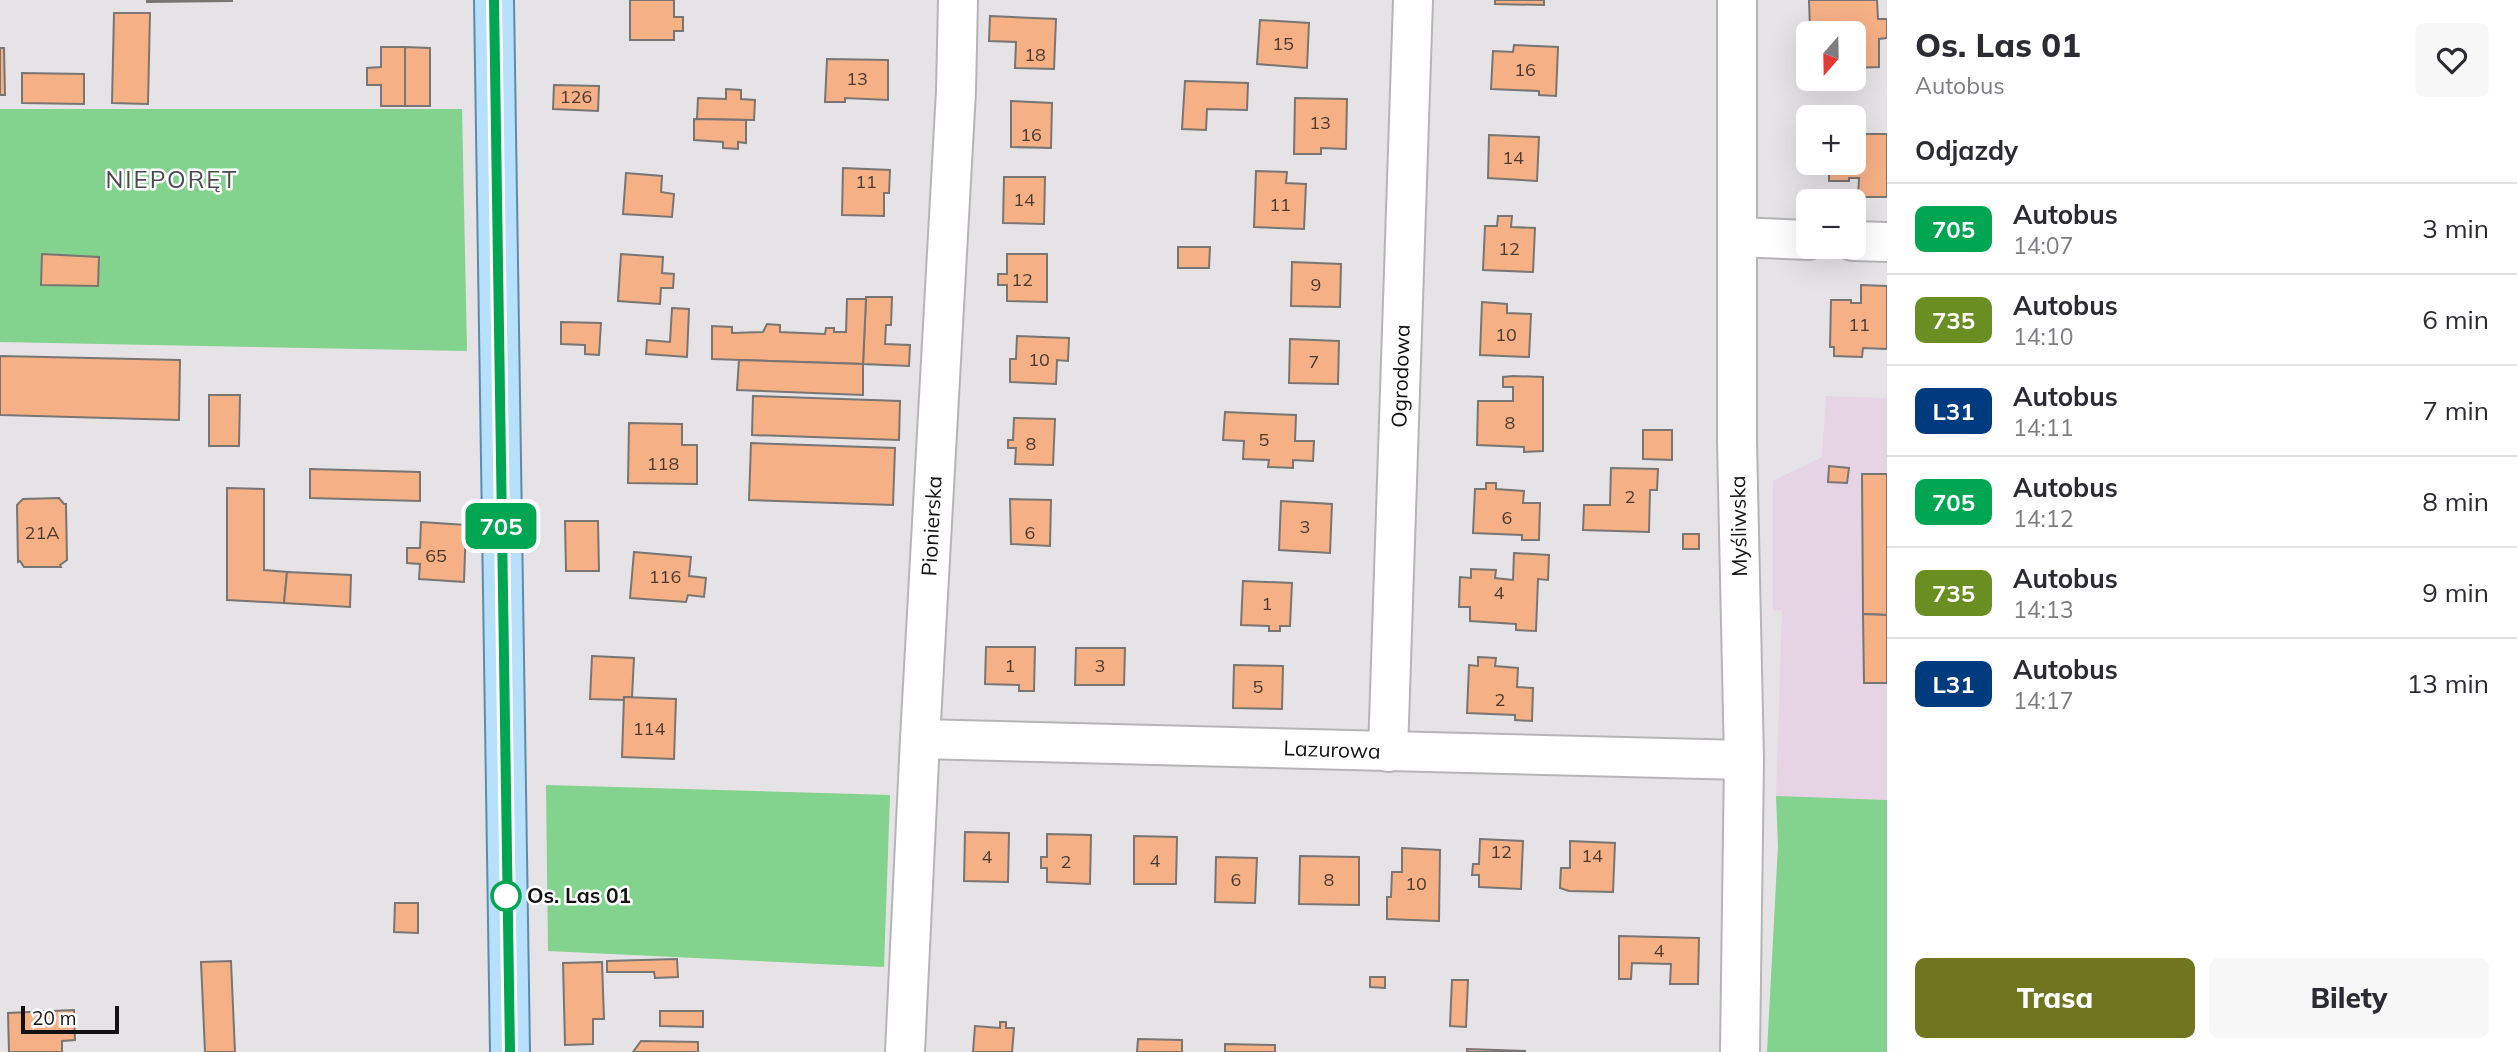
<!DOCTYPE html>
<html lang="pl">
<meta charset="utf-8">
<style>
:root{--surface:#fff;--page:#f7f7f7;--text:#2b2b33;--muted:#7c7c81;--line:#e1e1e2;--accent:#6f761f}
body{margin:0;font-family:Mulish,sans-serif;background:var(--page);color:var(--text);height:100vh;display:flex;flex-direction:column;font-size:26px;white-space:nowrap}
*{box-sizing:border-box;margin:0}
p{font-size:23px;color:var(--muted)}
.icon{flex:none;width:38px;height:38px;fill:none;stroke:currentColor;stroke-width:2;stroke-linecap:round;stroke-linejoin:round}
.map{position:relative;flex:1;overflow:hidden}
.side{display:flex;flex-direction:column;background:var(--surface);width:630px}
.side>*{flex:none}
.badge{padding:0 14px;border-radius:10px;font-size:24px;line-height:46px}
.needle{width:46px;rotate:200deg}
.fabs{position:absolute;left:1796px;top:21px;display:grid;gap:14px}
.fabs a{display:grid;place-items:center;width:70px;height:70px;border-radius:10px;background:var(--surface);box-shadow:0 7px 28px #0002;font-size:35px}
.scale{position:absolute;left:21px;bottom:18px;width:98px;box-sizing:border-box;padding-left:7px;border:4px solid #131213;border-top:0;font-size:19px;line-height:24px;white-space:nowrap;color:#131213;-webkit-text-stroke:5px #fff;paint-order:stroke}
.map>.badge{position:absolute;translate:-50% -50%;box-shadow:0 0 0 4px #fff}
h2{padding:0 28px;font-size:26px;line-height:63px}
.round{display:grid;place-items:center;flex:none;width:74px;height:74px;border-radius:10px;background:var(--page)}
.head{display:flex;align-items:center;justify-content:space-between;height:119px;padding:0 28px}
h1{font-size:33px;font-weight:800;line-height:52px}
.button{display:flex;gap:14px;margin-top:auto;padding:14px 28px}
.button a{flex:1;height:80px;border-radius:10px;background:var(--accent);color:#fff;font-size:28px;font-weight:800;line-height:80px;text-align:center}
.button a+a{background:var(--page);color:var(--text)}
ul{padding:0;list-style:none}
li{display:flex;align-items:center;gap:21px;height:91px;padding:0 28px;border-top:2px solid var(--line)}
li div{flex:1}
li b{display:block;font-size:26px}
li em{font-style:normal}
li .badge{min-width:77px;font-weight:700;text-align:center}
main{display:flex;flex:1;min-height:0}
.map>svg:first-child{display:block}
.industrial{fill:#e6d4e5}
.green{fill:#83d28e}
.building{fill:#f6b086;stroke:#787573;stroke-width:2}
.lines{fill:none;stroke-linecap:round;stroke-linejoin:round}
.minor-casing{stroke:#b6b4b7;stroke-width:42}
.major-casing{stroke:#5e8baa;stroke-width:42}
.minor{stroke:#fff;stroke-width:38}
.major{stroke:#b7e0fd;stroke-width:38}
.line-casing{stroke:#fff;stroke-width:16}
.line{stroke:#00a651;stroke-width:10}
.stop-dot{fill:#fff;stroke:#00a651;stroke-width:3.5}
.labels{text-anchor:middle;stroke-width:5;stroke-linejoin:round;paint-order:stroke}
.number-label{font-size:18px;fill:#4c3a30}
.street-label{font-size:21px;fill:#131213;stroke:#fff}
.stop-label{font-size:21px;font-weight:bold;fill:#131213;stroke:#fff;text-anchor:start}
.quarter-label{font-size:24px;letter-spacing:2px;fill:#4b494c;stroke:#fff}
</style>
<main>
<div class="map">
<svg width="1887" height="1052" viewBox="0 0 1887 1052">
<rect width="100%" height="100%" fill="#e5e3e6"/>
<path class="industrial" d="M1826,396l61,2v402l-111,-4 6,-186 -9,1v-130l49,-24z"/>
<g class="green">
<path d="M0,109h462l5,242 -467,-9z"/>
<path d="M546,785l344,10 -6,172 -336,-16z"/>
<path d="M1776,796l111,4v252h-120l11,-206z"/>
</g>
<g class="building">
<path d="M147,0h85v1l-85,1z"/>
<path d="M630,0h44v17h9v14h-9v9h-44z"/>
<path d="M1495,0h49v5l-49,-1z"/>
<path d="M1809,0h68l1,19h9v19l-8,1v28l-26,1v-35h-35v-5l-8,1z"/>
<path d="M114,13h36l-2,91 -36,-1z"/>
<path d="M990,16l66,3 -2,50 -39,-1 1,-26 -27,-1z"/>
<path d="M1260,20l49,3 -2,45 -50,-4z"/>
<path d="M1514,45l44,2 -2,49 -17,-1v-4l-48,-2 2,-38 20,1z"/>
<path d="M381,47h24v59h-24v-21h-14v-17l14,-1z"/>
<path d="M405,47l25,1v58h-25z"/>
<path d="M0,48h4l1,47h-5z"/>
<path d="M827,59l61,1v40l-43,-2v4h-20z"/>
<path d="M22,73l62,1v30l-62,-1z"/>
<path d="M1185,81l63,2 -1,27 -40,-1 -1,21 -24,-1z"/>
<path d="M554,85l45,1 -1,25 -45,-2z"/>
<path d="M726,89l15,1v9l14,1 -1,20 -57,-1 1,-21 28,1z"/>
<path d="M1295,98l52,1 -1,50 -25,-1v6h-27z"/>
<path d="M1011,101l41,2 -1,45 -40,-1z"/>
<path d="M694,119l52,1v23l-8,-1v7l-15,-1v-6l-29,-2z"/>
<path d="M1853,124l11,1 -1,9h24v63h-29l1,-19h-10v3h-20v-18h24z"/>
<path d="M1489,135l50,2 -2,44 -49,-3z"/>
<path d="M843,168l47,2 -1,23h-5v23l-42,-1z"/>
<path d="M1256,171l31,1 -1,11 20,1 -2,45 -50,-2z"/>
<path d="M626,173l36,3 -1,16 13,2 -2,23 -49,-3z"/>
<path d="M1004,177h41l-1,47 -41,-1z"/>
<path d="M1498,216h14l-1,11 24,1 -2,44 -50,-2 2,-44h12z"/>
<path d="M1178,247h32l-1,21h-31z"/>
<path d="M42,254l57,3 -1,29 -57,-1z"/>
<path d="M621,254l42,3 -1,16 12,1 -1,14h-12l-1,16 -42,-3z"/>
<path d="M1007,254h40v48l-40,-1v-16h-9v-11h9z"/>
<path d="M1292,262l49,2 -1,43 -49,-1z"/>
<path d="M1861,285l26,1v63l-24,-1 -1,9 -28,-1v-9h-4l1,-47h20v3h10z"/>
<path d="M866,297h26l-1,28h-5l-1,19 25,1 -1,21 -46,-2z"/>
<path d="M847,299h19l-3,65 -151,-5v-33l20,1v6l31,-1 4,-8 13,1v7l45,2 1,-6h8v4h12z"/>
<path d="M1482,302l25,2v9l24,1 -2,43 -49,-2z"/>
<path d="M672,308l17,1 -2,48 -41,-3 1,-14 23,2z"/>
<path d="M561,322l40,1 -2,32 -14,-1v-9l-24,-1z"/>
<path d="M1017,336l52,2 -1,23 -11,-1 -1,24 -46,-2v-23h6z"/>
<path d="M1290,339l49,2 -1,43 -49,-1z"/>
<path d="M0,356l180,4 -1,60 -179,-5z"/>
<path d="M739,360l124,4v31l-126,-5z"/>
<path d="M1513,376l30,1v74l-19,1v-5l-47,-2 1,-44h35v-14h-10v-10z"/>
<path d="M209,395h31l-1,51h-30z"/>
<path d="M753,396l147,5 -1,39 -147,-5z"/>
<path d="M1225,412l71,3 -1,26h19l-1,20 -20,-1v8l-25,-1 1,-7 -26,-1 1,-18 -21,-1z"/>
<path d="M1014,418l41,1 -2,46 -38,-1 1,-16h-8v-8h5z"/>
<path d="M629,423l53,1v21h15v39l-69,-1z"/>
<path d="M1643,430h29v30l-29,-1z"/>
<path d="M751,443l144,5 -2,57 -144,-5z"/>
<path d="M1829,466l20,2 -2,15 -19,-1z"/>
<path d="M1611,468l47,1 -1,21h-7l-1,42 -66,-2 1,-25h26z"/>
<path d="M310,469l110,3v29l-110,-3z"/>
<path d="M1862,474h25v141l-24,-1z"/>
<path d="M1486,483h10v6l28,2 -1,12h17l-1,37h-17v-5l-49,-2 2,-44h11z"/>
<path d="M227,488l37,1v81l23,2 -3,31 -57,-3z"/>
<path d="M59,498l5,6h2l1,56 -7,5 1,2h-37l-4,-6 -2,1 -1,-57 6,-6z"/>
<path d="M1010,499l41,1 -1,46 -39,-2z"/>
<path d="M1281,501l51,3 -2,49 -51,-3z"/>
<path d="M565,521h33l1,50h-33z"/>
<path d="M421,522l45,3 -2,57 -45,-3 1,-15 -13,-1v-15h13z"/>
<rect x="1683" y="534" width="16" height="15"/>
<path d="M634,552l57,5 -2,19 17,2 -2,19 -16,-2 -2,7 -56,-4z"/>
<path d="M1514,553l35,2 -1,25 -10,-1 -2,52 -20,-1v-6l-46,-3v-14h-11l1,-30 11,1v-9l25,1 -1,8 18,2z"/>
<path d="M287,572l64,3 -1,32 -66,-4z"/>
<path d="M1243,581l49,2 -2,43h-10v5h-11v-5l-28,-1z"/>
<path d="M1863,614l24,1v68h-23z"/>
<path d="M986,647h49l-1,44h-15v-6l-34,-1z"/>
<path d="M1076,648h49l-1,37h-49z"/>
<path d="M592,656l42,2 -2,39h-8v3l-34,-1z"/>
<path d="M1478,657l18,1 -1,8 23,2 -1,19 16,1 -1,33 -17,-1v-5l-48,-2 2,-48 9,1z"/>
<path d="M1234,665l49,1 -1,43 -49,-1z"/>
<path d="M624,697l52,2 -2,60 -52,-2z"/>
<path d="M965,832l44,1 -1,49 -44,-1z"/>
<path d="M1047,834l44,1 -1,49 -43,-2v-14h-6v-11h6z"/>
<path d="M1134,836l43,1 -1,47h-42z"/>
<path d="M1480,839l43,2 -2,48 -42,-2v-12h-7l1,-11h6z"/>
<path d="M1570,841l45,2 -2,49 -44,-1 -9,-3 1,-20h9z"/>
<path d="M1402,848l38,2 -1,71 -52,-2v-22h4l1,-25h10z"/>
<path d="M1300,856l59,1v48l-60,-1z"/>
<path d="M1216,857l41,1 -2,45 -40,-1z"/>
<path d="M395,903h23v30l-24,-1z"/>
<path d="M1619,936l80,2 -1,46h-28l1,-20 -39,-1 -1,16h-12z"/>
<path d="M677,959l1,18 -23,1 -1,-6h-47v-11z"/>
<path d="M231,961l4,91h-30l-4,-90z"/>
<path d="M602,962l2,57h-11v25l-28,1 -2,-82z"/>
<path d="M1370,977h15v11l-15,-1z"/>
<path d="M1452,980h16l-2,47 -16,-1z"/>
<path d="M74,1010l1,30 -13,1v11h-53l-1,-39z"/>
<path d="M660,1011h43v16l-43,-1z"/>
<path d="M1000,1022h6v6h8l-2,24h-39l2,-26 25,2z"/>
<path d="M1138,1039l44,1v12h-45z"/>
<path d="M641,1041l57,1v10h-65z"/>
<path d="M1225,1044l50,1v7h-50z"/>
<path d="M1467,1049l59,2 -59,1z"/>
</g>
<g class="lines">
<defs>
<g id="minor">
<path d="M1737,0v441l7,319 -4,292"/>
<path d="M1737,237l71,3"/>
<path d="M1853,241l34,1"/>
<path d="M920,739l824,21"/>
<path d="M1388,752l25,-752"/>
<path d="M905,1052l15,-313 36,-648 2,-91"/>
</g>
<path id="major" d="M494,0l16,1052"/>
</defs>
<use href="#minor" class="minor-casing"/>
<use href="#major" class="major-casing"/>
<use href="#minor" class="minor"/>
<use href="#major" class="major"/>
</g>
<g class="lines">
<defs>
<path id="line" d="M494,0l16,1052"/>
</defs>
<use href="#line" class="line-casing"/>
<use href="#line" class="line"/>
</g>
<circle class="stop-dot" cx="506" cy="896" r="14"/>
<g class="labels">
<g class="number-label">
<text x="1283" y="50">15</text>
<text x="1035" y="61">18</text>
<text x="1525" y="76">16</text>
<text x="857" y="85">13</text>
<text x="576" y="103">126</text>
<text x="1320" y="129">13</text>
<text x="1031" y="141">16</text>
<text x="1513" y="164">14</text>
<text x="866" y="188">11</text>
<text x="1024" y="206">14</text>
<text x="1280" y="211">11</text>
<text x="1509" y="255">12</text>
<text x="1022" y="286">12</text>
<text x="1316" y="291">9</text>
<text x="1859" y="331">11</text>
<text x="1506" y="341">10</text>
<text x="1039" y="366">10</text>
<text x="1314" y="368">7</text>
<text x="1510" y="429">8</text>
<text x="1264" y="446">5</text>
<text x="1031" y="450">8</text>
<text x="663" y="470">118</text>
<text x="1630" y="503">2</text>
<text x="1507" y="524">6</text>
<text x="1305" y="533">3</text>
<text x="42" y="539">21A</text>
<text x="1030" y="539">6</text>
<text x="436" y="562">65</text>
<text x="665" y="583">116</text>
<text x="1499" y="599">4</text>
<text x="1267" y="610">1</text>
<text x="1010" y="672">1</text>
<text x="1100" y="672">3</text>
<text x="1258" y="693">5</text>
<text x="1500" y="706">2</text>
<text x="649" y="735">114</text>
<text x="1501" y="858">12</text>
<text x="1592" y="862">14</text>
<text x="987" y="863">4</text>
<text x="1155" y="867">4</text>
<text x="1066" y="868">2</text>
<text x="1236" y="886">6</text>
<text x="1329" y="886">8</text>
<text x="1416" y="890">10</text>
<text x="1659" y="957">4</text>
</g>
<g class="street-label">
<text transform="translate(1401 376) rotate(-88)" y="7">Ogrodowa</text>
<text transform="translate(932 526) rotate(-87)" y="7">Pionierska</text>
<text transform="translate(1739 526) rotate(-91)" y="7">Myśliwska</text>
<text transform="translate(1332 750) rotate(2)" y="7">Lazurowa</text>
</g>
<g class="stop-label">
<text x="527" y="903">Os. Las 01</text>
</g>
<g class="quarter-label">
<text x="172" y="188">NIEPORĘT</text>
</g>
</g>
</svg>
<div class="fabs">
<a><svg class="needle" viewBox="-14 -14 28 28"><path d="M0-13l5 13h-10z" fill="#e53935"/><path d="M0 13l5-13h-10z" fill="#7c7c81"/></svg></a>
<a>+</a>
<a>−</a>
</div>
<div class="scale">20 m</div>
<b class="badge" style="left:501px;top:526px;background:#00a651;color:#fff">705</b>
</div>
<section class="side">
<div class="head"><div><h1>Os. Las 01</h1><p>Autobus</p></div><a class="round"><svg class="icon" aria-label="heart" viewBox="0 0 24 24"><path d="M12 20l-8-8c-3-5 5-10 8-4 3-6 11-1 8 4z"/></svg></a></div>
<h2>Odjazdy</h2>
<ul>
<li><span class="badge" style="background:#00a651;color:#fff">705</span><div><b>Autobus</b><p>14:07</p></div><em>3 min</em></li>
<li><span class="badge" style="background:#6b8e23;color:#fff">735</span><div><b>Autobus</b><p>14:10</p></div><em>6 min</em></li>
<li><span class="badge" style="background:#003b80;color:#fff">L31</span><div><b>Autobus</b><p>14:11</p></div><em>7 min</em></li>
<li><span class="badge" style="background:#00a651;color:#fff">705</span><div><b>Autobus</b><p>14:12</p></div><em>8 min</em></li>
<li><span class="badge" style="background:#6b8e23;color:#fff">735</span><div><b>Autobus</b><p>14:13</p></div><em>9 min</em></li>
<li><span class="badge" style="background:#003b80;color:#fff">L31</span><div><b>Autobus</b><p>14:17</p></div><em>13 min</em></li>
</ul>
<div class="button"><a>Trasa</a><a>Bilety</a></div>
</section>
</main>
